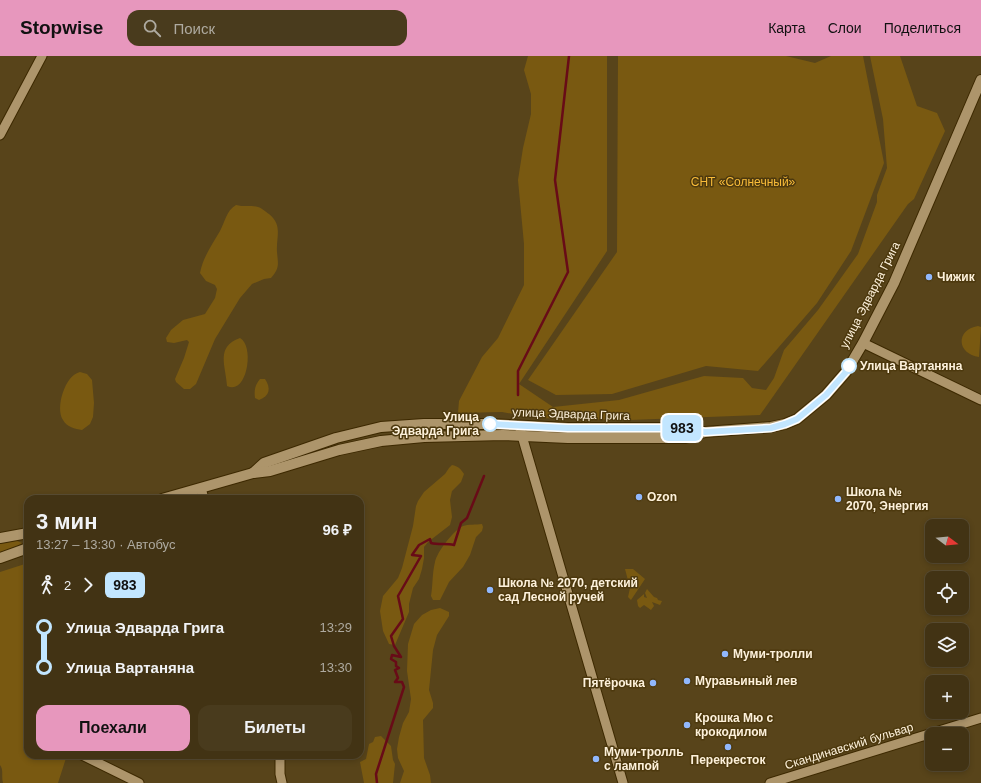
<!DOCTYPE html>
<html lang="ru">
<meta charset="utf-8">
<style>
:root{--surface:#423314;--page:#493b1d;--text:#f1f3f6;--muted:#aeaaa0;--line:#5a4e34;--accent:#e797bd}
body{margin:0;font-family:Helvetica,sans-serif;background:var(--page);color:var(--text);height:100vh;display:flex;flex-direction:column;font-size:15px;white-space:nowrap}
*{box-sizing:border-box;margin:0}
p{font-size:13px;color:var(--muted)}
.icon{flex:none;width:22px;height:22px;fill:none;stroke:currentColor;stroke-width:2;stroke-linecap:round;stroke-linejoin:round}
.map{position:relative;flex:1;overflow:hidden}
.side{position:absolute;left:24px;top:439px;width:340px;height:264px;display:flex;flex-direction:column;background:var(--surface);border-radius:12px;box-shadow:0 2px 6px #0003,0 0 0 1px var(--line)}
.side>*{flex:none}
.badge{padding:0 8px;border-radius:6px;font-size:14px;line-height:26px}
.needle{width:26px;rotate:106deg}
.fabs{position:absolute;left:925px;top:463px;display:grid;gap:8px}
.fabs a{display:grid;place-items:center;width:44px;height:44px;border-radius:8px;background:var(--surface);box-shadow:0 2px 6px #0003,0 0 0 1px var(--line);font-size:20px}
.map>.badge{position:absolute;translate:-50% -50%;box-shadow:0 0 0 2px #fff}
.legs{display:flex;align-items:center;gap:6px;height:44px;padding:0 12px;font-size:13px}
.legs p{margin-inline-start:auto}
.headline{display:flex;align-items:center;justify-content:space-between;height:68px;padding:0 12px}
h1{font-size:22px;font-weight:600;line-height:30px}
.action{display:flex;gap:8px;margin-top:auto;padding:8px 12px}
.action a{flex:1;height:46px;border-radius:12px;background:var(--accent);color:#111;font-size:16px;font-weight:600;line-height:46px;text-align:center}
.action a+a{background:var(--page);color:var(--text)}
ul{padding:0 12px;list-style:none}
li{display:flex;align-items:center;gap:14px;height:40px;font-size:15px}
li i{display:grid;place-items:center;width:6px;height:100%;margin:0 5px;background:currentColor}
li i::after{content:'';width:10px;height:10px;margin:-5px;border:3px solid;border-radius:50%;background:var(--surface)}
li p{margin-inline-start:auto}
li:first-child i{background:linear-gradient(#0000 50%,currentColor 0)}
li:last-child i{background:linear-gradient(currentColor 50%,#0000 0)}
header{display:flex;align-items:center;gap:24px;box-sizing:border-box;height:56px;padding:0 20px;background:var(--accent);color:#111}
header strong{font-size:19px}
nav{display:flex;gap:22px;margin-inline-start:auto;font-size:14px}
.search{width:280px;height:36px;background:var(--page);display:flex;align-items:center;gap:10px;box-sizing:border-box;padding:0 14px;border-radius:12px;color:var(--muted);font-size:15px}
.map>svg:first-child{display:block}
.green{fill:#795911}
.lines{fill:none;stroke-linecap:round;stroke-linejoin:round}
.stream{stroke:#680b17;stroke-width:2.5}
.street-casing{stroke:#3d2900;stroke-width:11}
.secondary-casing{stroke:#3d2900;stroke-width:12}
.street{stroke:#ad956b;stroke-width:9}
.secondary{stroke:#ad956b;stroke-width:10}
.line-1-casing{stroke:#fff;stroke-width:9}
.line-1{stroke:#c2e6ff;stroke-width:6}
.poi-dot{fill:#91b8fd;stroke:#4d390e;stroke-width:1.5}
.stop-1-dot{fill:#fff;stroke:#c2e6ff;stroke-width:2}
.labels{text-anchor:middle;stroke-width:3;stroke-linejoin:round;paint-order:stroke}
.park-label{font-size:12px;fill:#f9bc39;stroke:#4d390e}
.poi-label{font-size:12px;font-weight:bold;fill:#fdf1db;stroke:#4d390e;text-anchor:start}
.street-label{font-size:12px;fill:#fdf1db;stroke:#4d390e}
.stop-label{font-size:12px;font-weight:bold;fill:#fdf1db;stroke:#4d390e;text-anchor:start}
</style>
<header>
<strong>Stopwise</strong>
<div class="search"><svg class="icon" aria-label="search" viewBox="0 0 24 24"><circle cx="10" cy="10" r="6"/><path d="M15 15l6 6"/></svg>Поиск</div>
<nav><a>Карта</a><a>Слои</a><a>Поделиться</a></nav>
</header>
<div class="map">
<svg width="981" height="727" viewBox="0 0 981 727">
<rect width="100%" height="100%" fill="#58441a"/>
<g class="green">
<path d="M528,0h79v195l-88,133 34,23 66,-7 85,-24 39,2 9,10 14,2 8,-12 10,-28 34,-40 40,-56 19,-52v-7l10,-27 -4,-49 -13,-63h30l17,50 20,7 8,18 -31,68 -6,5 -148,211 -130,5 -94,-2 -34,-6 -44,1 1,-12 23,-44 16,-19 26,-53v-41l-6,-64 5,-32 8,-34v-20l-7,-24z"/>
<path d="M618,0h168l29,7 16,-7h32l21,107 -33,88 -34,52 -59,68 -52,-5 -94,28 -56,1 -28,-15 89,-128z"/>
<path d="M236,149c7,2 15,0 22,2 4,1 8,5 11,7 14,12 7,22 8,38 1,12 3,16 -6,26l-7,1 -12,5 -12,14 -25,41 -19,45 -6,5h-6l-8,-7 -1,-3 9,-21 5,-16 -2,-2 -13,3 -7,-1 -1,-4 5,-8 12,-10 22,-6 10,-16 2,-9 -2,-4 -9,-4 -6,-8c3,-16 12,-28 20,-42 5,-9 6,-20 16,-26z"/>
<path d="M978,270l3,1 -2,30c-22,-3 -24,-27 -1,-31z"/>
<path d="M240,282c15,8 7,58 -13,48 -1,-20 -12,-39 13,-48z"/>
<path d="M80,316l7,2 5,6 2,23 -1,14 -3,7 -8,6c-7,-1 -15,-3 -19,-10 -8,-12 2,-45 17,-48z"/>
<path d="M260,323h5c6,9 5,17 -6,21l-4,-2c-1,-8 0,-13 5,-19z"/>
<path d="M452,409c6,1 9,4 12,9l-3,8 -9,9 -2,9 2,17 -2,8 -22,17 -4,5v11l-2,11 -3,10 -6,9 -4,16v8l-14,33 -6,-1 -6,-13 -3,-20 3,-15 15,-18 4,-10 11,-42 3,-20 2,-5 6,-9 21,-18 4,-6z"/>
<path d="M482,468l1,3 -1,4 -6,6 -6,18 -7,12 -14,15 -9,18h-7l-2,-4c2,-11 1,-22 4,-34 2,-10 18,-31 28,-36 5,-2 13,-1 19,-2z"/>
<path d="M9,485h8l5,2 -6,4 -16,6v-10z"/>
<path d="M28,507v192h39l-9,28h-55c-2,-7 1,-13 -3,-18v-193z"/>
<path d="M625,513h8l12,10 -14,21 -3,-3 2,-9z"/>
<path d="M647,533l7,8 3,1 1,2 4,1 -2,4 -8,-3 2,4 -3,4 -7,-5 -4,3 -2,-2 -1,-6 7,-6v3l3,1 -2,-5z"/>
<path d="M440,552l9,4v4l-12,19 -4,15 -4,40 4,13v5l-10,12 1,38 6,17 1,8h-31l4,-12 -6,-13 -1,-9 2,-12 4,-14 6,-11 2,-13 -4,-28 1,-27 6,-20 8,-9 9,-5z"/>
<path d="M381,680l10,10 2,14 2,4 -2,19h-29l-4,-21 6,-3 3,-15 4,-2 2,-5z"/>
</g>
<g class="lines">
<g class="stream">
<path d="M518,339v-24l50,-99 -13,-92 14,-124"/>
<path d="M377,727l-1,-9 28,-87 -2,-5h-7l3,-4 -3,-8 4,-2 -3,-2v-4l-5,-3 1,-4 9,2 -7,-11 -3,-10 12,-17 -5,-23 23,-40 -9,-1 7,-10 11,-6 1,4c8,2 15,0 23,2l7,-22 6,-5 17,-42"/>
</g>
<defs>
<g id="street">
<path d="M0,79l42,-79"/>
<path d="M863,287l118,57"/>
<path d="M520,373l103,354"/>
<path d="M201,432l3,11"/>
<path d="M82,699l57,28"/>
<path d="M280,699v19l2,9"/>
<path d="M770,727l211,-65"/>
</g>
<g id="secondary">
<path d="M253,417l11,-10 72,-25 45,-11 43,-3h66l78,4h117l18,4"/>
<path d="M162,443l91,-26 17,-2 69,-21 42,-9 43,-4 79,-2 65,3h117l20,-6 66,-5 14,-3 12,-5 29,-24 20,-23 17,-29 31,-60 87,-203"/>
<path d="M0,482l28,-5"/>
<path d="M0,502l28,-10"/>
</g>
</defs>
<use href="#street" class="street-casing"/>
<use href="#secondary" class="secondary-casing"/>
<use href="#street" class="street"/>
<use href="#secondary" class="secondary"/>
</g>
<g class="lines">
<defs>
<path id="line-1" d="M490,368l78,4h116l21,4 66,-4 14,-4 12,-5 11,-9 18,-15 20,-23 3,-6"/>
</defs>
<use href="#line-1" class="line-1-casing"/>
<use href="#line-1" class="line-1"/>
</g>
<g class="poi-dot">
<circle cx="929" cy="221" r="4"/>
<circle cx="639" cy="441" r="4"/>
<circle cx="838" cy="443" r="4"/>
<circle cx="490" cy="534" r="4"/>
<circle cx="725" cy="598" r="4"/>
<circle cx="687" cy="625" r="4"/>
<circle cx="653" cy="627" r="4"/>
<circle cx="687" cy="669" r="4"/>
<circle cx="728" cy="691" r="4"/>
<circle cx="596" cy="703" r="4"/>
</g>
<g class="stop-1-dot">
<circle cx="849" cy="310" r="7"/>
<circle cx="490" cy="368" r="7"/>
</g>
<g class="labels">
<g class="park-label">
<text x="743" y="130">СНТ «Солнечный»</text>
</g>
<g class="poi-label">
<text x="937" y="225">Чижик</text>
<text x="846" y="440">Школа №<tspan x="846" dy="14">2070, Энергия</tspan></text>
<text x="647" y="445">Ozon</text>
<text x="498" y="531">Школа № 2070, детский<tspan x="498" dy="14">сад Лесной ручей</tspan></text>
<text x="733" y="602">Муми-тролли</text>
<text x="695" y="629">Муравьиный лев</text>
<text x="645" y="631" text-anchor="end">Пятёрочка</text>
<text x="695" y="666">Крошка Мю с<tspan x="695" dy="14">крокодилом</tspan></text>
<text x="604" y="700">Муми-тролль<tspan x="604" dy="14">с лампой</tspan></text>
<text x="728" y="708" text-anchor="middle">Перекресток</text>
</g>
<g class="street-label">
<text transform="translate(870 239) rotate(-63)" y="4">улица Эдварда Грига</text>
<text transform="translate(571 358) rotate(2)" y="4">улица Эдварда Грига</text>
<text transform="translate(849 690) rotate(-17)" y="4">Скандинавский бульвар</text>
</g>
<g class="stop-label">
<text x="860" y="314">Улица Вартаняна</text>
<text x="479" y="365" text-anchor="end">Улица<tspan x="479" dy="14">Эдварда Грига</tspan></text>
</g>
</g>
</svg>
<div class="fabs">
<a><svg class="needle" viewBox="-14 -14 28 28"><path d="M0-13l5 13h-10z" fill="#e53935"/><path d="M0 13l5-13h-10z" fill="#aeaaa0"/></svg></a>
<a><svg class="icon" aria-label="locate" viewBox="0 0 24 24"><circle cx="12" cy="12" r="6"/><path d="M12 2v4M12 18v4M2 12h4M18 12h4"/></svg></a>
<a><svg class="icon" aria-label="layers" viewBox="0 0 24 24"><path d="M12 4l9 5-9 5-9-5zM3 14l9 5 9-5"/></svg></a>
<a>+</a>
<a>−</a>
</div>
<b class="badge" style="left:682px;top:372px;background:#c2e6ff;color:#111">983</b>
<section class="side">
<div class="headline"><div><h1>3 мин</h1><p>13:27 – 13:30 · Автобус</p></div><b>96 ₽</b></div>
<div class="legs"><svg class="icon" aria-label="walk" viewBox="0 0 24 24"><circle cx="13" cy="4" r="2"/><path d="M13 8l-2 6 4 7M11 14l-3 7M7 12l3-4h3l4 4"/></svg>2<svg class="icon" aria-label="forward" viewBox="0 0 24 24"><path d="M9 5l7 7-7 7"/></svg><b class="badge" style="background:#c2e6ff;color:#111">983</b></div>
<ul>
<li><i style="color:#c2e6ff"></i><b>Улица Эдварда Грига</b><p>13:29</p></li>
<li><i style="color:#c2e6ff"></i><b>Улица Вартаняна</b><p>13:30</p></li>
</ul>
<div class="action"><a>Поехали</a><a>Билеты</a></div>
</section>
</div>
